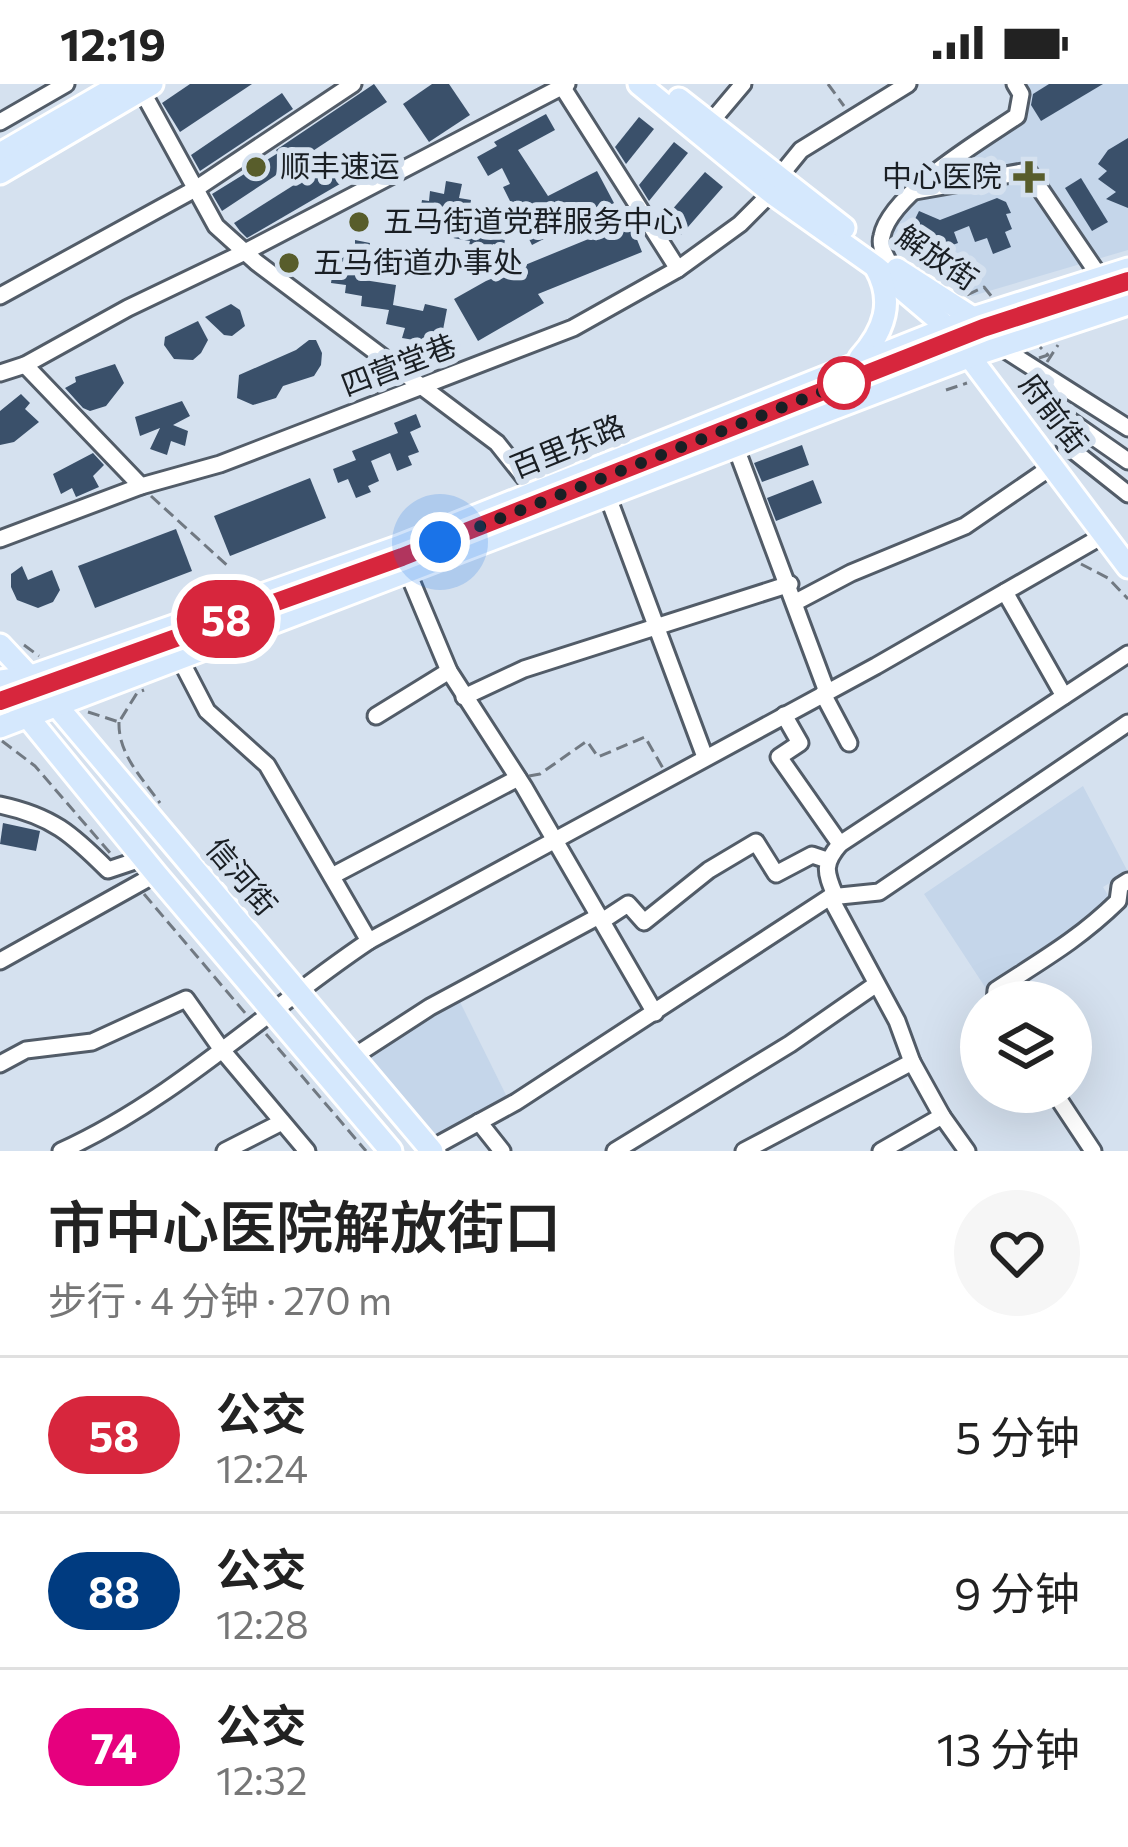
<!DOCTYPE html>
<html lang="zh">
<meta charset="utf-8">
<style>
:root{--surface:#fff;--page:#f6f6f6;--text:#222;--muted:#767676;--line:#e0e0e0}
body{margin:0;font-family:Commissioner,"Noto Sans SC",sans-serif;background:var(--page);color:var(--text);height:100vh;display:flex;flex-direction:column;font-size:45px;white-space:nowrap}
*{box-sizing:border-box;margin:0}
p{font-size:39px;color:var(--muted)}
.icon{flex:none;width:66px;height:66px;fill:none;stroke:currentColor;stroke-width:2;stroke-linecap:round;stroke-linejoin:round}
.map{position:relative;height:1067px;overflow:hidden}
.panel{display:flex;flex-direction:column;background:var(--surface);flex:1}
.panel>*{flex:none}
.badge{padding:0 24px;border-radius:39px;font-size:42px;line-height:78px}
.fabs{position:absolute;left:960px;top:897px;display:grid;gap:24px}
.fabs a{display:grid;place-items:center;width:132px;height:132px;border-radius:50%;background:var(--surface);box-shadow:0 12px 48px #0002;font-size:60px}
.you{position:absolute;width:60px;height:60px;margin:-30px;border:9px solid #fff;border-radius:50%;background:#1a73e8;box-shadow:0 0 0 18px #1a73e833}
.map>.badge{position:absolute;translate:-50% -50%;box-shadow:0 0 0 6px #fff}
.round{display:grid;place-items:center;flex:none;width:126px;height:126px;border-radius:63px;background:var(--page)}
.overview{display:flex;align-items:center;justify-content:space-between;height:204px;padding:0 48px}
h1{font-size:57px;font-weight:600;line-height:90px}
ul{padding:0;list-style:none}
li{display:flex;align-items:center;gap:36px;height:156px;padding:0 48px;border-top:3px solid var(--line)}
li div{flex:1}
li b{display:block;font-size:45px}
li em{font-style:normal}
li .badge{min-width:132px;font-weight:700;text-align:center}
.status{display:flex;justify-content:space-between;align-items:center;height:84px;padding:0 60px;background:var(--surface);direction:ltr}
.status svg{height:33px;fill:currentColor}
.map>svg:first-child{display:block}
.built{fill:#c5d6ea}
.building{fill:#3a506a}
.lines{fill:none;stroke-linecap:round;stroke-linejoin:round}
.minor-casing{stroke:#525c68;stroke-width:21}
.major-casing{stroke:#fff;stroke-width:27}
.path{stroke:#717982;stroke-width:3;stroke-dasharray:12 6;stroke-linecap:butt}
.minor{stroke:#fff;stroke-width:15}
.major{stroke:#d5e8fd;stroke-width:21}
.line-casing{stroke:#fff;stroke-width:27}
.line{stroke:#d7263d;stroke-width:18}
.walk{stroke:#1a1f24;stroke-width:12;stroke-dasharray:0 21.6}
.poi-dot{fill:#585d2b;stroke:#d5e1ef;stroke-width:4.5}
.stop-dot{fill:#fff;stroke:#d7263d;stroke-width:6}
.labels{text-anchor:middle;stroke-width:12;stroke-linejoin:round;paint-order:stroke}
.poi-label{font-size:30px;fill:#1a1f24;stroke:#d5e1ef;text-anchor:start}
.street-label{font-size:30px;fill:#1a1f24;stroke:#d5e1ef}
</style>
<div class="status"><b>12:19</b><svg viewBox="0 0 49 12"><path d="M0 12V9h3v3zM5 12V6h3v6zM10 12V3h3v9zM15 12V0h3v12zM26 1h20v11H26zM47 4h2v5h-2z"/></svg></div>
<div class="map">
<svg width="1128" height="1067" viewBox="0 0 1128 1067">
<rect width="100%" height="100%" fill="#d5e1ef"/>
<g class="built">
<path d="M1015,0h113v166l-156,46 -90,-65 18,-25 117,-90z"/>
<path d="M1083,702l45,86 -25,15 8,13 -43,36 -83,51 -61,-93z"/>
<path d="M458,914l49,99 -70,44 -71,-89z"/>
</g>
<g class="building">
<path d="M190,0h62l-72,48 -18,-29z"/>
<path d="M374,0l13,18 -165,109 -10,-17 66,-41 -2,-3z"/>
<path d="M432,0h17l21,31 -41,27 -26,-38z"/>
<path d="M1049,0h54l-62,37 -10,-16 2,-11z"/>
<path d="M282,9l11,16 -93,62 -9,-16z"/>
<path d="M546,30l9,16 -37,20 30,46 49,-25 17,32 -82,42 -29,-58 7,-3 -8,-16 -14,8 -11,-19 20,-11 -3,-4z"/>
<path d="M639,33l15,12 -28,35 -11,-17z"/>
<path d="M1128,54v70l-22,-9 10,-7 -18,-13 9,-8 -9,-7 10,-14z"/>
<path d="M674,58l14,11 -39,48 -10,-16z"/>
<path d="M332,77l13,20 -98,57 -7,-7 -6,-8z"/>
<path d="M705,88l18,15 -42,48 -18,-15z"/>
<path d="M1081,94l27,44 -16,9 -27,-43z"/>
<path d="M446,97l16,3 -3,14 12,2 -4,27 39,6 -2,13 -11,-2 -1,10 -24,-4 2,-9 -17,-3 1,-8 -19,-3 2,-13 -17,-2 2,-12 7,1 1,-10 14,3z"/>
<path d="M997,114l9,4 5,11 -5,1 6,15 -7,3 6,15 -18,7 -6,-16 -12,4 -6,-16 -15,6 4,11 -16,6 -25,-10 5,-12 -9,-4 6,-12 21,9z"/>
<path d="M630,138l12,30 -104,42 6,9 -66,38 -24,-42 32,-18z"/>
<path d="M355,156l15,3 -6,37 32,5 -3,20 30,6 2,-7 22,5 -5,26 -14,-3 -2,10 -24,-4 3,-10 -19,-4 3,-14 -28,-4 1,-10 -17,-3 1,-8 -15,-2 2,-13 -19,-3 2,-12 7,1 1,-7 23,4 1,-8 7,1z"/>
<path d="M231,220l9,6 5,16 -13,10 -8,-1 -19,-18z"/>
<path d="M198,237l10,19 -7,13 -8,7 -19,-1 -10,-14 1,-8z"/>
<path d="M309,256h7l6,13 -1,12 -7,11 -31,10 -7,12 -23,7 -16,-7 2,-23 57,-25z"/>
<path d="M115,280l9,19 -18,23 -16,5 -7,-3 -18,-20 11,-6 -1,-5z"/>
<path d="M21,310l9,9 -5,6 14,13 -25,20 -14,3v-34z"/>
<path d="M182,317l8,15 -17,9 15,6 -3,15 -14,-5 -4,14 -17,-6 10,-21 -20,8 -5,-19z"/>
<path d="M416,330l5,13 -11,5 9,20 -11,4 4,9 -15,6 -7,-18 -19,8 8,20 -11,5 3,6 -15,6 -8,-19 -10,4 -5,-14 23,-9 -4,-9 46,-18 -4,-10z"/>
<path d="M802,361l7,20 -47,17 -8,-19z"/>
<path d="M93,369l11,12 -11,11 6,11 -23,10 -4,-9 -11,6 -8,-20z"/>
<path d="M310,394l16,40 -96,38 -16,-40z"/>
<path d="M813,396l9,23 -46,18 -9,-23z"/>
<path d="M176,445l16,42 -97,37 -17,-42z"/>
<path d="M22,482l6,14 24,-10 8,20 -7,12 -15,6 -21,-8 -6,-13v-13z"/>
<path d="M3,739l37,8 -4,20 -36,-7z"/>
</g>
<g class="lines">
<defs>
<g id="minor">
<path d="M563,4l115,181"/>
<path d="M142,7l74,135 40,36 241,181 39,49"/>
<path d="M0,38l66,-38"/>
<path d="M710,39l33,-39"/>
<path d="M779,93l22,-27 107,-66"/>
<path d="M915,107l113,-20 72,106"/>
<path d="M889,179c-4,-9 -10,-17 -7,-27 8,-42 101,-97 135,-120l4,-22 -6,-10"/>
<path d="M0,212l197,-108 156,-104"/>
<path d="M999,262l129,82"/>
<path d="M25,281l116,121"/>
<path d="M0,289l25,-8 103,-57 117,-56 322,-168"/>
<path d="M843,310l147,-59 138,-45"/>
<path d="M1052,324l76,53"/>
<path d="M1065,360l63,50"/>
<path d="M736,364l91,244"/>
<path d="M608,413l97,260"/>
<path d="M0,455l141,-53 79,-22 353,-136 105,-59 62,-45 37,-37"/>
<path d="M408,489l41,98 75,116 131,226"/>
<path d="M1005,508l59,104"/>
<path d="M796,518l55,-29 114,-47 89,-61"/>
<path d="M180,575l27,52 60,54 102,176"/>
<path d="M823,610l26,49"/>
<path d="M464,613l60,-28 266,-85"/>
<path d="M42,616l101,-39"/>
<path d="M0,617l402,-144 452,-178"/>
<path d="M784,631l16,28 -21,14 61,87"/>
<path d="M376,632l73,-45"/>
<path d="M0,721c52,11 72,29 108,65l36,-12"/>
<path d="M332,792l186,-98"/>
<path d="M835,811c-10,-24 -12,-31 5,-51l288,-190"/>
<path d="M830,813l67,124 15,41 30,54 25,35"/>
<path d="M602,837l26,-17 16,18 65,-52 47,-28 20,32 36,-19 15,5"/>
<path d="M0,877l156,-87"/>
<path d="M995,918l1,-12c46,-30 82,-50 122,-89l2,-15 8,-5"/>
<path d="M353,973l77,-50 169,-91"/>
<path d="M0,980l26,-14 66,-8 94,-43 36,51 85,101"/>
<path d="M1054,1008l39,59"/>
<path d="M479,1038l23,29"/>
<path d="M430,1065l86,-47 314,-205 49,-5 249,-169"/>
<path d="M61,1067c113,-51 206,-142 308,-210l507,-275 228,-131"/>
<path d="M225,1067l57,-29"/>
<path d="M615,1067l175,-107 85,-59"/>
<path d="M744,1067l168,-89"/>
<path d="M881,1067l61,-35"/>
</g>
<g id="major">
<path d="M639,0l134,110 103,73 72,61 180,239"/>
<path d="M679,15l165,129"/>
<path d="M0,70l121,-70"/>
<path d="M0,89l152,-89"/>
<path d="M897,185l76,49 26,28"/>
<path d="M860,274c24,-27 35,-56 16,-90"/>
<path d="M0,561l56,60 376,446"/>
<path d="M0,597l29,-4 369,-130 575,-229 155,-49"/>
<path d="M0,599l156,191 235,277"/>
<path d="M0,643l971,-371 157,-52"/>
</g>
</defs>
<use href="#minor" class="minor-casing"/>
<use href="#major" class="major-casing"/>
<g class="path">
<path d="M828,0l16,22"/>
<path d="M967,211l17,-8 8,10"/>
<path d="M1039,274l9,-3 -8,-8"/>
<path d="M1047,278l11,-17"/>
<path d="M946,306l21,-7"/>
<path d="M151,412l79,72"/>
<path d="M1081,480l27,14 20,21"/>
<path d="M24,561l15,11"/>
<path d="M88,628l31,10 18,-29 7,-3"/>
<path d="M119,638c-1,32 23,56 41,81"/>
<path d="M2,657l33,25 76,88"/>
<path d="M529,692l11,-2 47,-33 11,16 47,-20 19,33"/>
<path d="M144,810l102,120"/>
<path d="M266,950l100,117"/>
</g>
<use href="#minor" class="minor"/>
<use href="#major" class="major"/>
</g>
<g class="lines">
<defs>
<path id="line" d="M0,617l402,-144 581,-229 145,-47"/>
</defs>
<use href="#line" class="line-casing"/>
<use href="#line" class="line"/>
<path class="walk" d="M440,458l404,-159"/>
</g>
<g class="poi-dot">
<circle cx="256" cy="83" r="12"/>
<path d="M1023 75h12v12h12v12h-12v12h-12v-12h-12v-12h12z"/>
<circle cx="359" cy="138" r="12"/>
<circle cx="289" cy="179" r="12"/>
</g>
<circle class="stop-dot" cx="844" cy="299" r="24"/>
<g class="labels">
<g class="poi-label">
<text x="280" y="93">顺丰速运</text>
<text x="1002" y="103" text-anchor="end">中心医院</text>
<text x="383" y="148">五马街道党群服务中心</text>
<text x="313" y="189">五马街道办事处</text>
</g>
<g class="street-label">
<text transform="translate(937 174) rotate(34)" y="10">解放街</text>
<text transform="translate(399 282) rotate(-21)" y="10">四营堂巷</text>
<text transform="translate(1053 330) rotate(53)" y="10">府前街</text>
<text transform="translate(568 363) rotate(-22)" y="10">百里东路</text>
<text transform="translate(241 793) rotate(50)" y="10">信河街</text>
</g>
</g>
</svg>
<div class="fabs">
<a><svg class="icon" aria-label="layers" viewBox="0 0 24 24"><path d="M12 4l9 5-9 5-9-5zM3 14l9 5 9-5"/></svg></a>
</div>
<div class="you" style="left:440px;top:458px"></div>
<b class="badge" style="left:226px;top:535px;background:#d7263d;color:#fff">58</b>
</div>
<section class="panel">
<div class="overview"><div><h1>市中心医院解放街口</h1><p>步行 · 4 分钟 · 270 m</p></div><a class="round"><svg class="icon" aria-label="heart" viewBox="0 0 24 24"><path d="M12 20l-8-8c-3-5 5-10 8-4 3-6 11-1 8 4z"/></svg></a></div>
<ul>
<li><span class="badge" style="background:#d7263d;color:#fff">58</span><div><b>公交</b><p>12:24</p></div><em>5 分钟</em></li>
<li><span class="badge" style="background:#003b80;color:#fff">88</span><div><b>公交</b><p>12:28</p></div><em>9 分钟</em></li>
<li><span class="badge" style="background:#e6007e;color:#fff">74</span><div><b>公交</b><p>12:32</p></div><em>13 分钟</em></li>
</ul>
</section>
